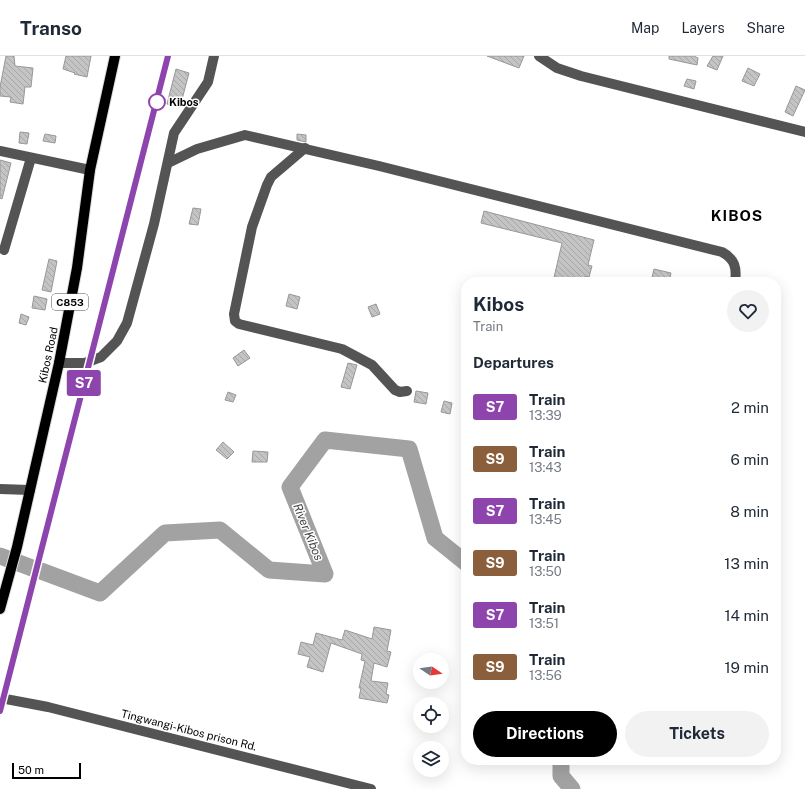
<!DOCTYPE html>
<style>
:root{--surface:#fff;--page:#f2f2f3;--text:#1f2937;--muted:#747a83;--line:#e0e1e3;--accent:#000}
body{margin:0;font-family:"Public Sans",sans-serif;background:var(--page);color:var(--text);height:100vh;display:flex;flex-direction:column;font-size:15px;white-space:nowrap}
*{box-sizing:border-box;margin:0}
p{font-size:13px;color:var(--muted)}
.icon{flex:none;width:22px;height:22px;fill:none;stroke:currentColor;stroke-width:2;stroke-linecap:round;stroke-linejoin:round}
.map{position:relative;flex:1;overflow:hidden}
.drawer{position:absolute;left:461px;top:221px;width:320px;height:488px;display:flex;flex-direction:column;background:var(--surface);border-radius:16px;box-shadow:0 4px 16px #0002}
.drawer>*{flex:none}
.badge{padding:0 8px;border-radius:3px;font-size:14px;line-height:26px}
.needle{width:26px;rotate:103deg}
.controls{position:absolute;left:413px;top:597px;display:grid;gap:8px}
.controls a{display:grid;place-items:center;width:36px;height:36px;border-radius:50%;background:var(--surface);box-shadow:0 4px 16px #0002;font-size:20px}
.scale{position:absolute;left:12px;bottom:10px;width:69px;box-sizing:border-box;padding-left:4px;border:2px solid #000;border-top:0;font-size:11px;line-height:14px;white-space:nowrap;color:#000;-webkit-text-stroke:3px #fff;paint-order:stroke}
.map>.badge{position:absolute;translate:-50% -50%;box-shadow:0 0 0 2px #fff}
h2{padding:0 12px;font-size:15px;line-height:36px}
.round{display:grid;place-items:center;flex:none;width:42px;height:42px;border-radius:21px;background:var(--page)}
.headline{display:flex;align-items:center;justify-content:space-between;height:68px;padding:0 12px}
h1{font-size:19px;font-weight:700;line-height:30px}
.cta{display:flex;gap:8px;margin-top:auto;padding:8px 12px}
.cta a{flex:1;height:46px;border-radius:24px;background:var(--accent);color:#fff;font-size:16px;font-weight:700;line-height:46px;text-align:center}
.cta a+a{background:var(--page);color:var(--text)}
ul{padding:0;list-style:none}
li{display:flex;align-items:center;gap:12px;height:52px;padding:0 12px}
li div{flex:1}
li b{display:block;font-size:15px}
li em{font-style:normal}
li .badge{min-width:44px;font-weight:700;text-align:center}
header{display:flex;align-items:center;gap:24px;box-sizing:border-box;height:56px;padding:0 20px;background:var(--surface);border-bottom:1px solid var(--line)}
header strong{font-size:19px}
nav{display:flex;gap:22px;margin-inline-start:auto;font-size:14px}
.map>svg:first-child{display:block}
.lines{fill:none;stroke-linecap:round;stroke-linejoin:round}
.river{stroke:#a2a2a2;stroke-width:17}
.building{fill:url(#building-back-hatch);stroke:#989898}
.major-casing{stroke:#dbdbdb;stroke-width:12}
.minor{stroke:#545454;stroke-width:10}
.major{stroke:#000;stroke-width:10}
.rail-casing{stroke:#000;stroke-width:4.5}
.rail{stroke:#fff;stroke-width:3;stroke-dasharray:9;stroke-linecap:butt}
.line-casing{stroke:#fff;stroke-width:9}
.line{stroke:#8e44ad;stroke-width:6}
.stop-dot{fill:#fff;stroke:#8e44ad;stroke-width:2}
.labels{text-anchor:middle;stroke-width:3;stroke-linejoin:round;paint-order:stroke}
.shield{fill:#fff;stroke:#4c4c4c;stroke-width:1}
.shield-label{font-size:10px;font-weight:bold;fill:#000}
.stop-label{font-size:11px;font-weight:bold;fill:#000;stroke:#fff;text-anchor:start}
.street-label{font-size:11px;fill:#000;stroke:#fff}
.water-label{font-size:12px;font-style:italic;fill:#434343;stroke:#fff}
.district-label{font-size:15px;font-weight:bold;letter-spacing:1px;fill:#000;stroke:#fff}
</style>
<header>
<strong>Transo</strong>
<nav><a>Map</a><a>Layers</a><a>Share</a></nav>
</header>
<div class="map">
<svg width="805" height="733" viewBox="0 0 805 733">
<defs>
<pattern id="building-back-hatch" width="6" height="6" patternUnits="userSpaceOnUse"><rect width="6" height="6" fill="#c4c4c4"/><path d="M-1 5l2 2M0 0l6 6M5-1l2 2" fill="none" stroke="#a7a7a7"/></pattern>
</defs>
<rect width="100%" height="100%" fill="#fff"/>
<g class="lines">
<g class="river">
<path d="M0,500l32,12"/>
<path d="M41,515l59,22 65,-60 55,-3 49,40 56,4 -35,-87 35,-47 84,9 26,89 31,25"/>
<path d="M561,704v16l11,13"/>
</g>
</g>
<g class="building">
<path d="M6,0h8l1,10 18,2 -2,19h-6l-2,17 -13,-2 1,-5 -11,-1v-9z"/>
<path d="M66,0h25l-4,21 -13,-3 1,-1 -12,-4z"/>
<path d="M487,0h37l-5,12z"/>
<path d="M669,0h25l4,2 -1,7 -28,-6z"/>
<path d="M713,0h10l-6,14 -10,-4z"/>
<path d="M748,12l12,6 -6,12 -12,-5z"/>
<path d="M176,13l13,4 -9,34 -13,-3z"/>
<path d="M687,23l9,2 -2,8 -10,-3z"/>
<path d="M796,30l9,4 -12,26 -8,-4z"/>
<path d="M20,76l9,1 -2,11 -8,-1z"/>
<path d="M45,78l11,2 -1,7 -12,-2z"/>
<path d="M297,78l9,1v7l-9,-2z"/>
<path d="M0,104l11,3 -9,36 -2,-1z"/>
<path d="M193,152l8,1 -3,16 -9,-1z"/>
<path d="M484,155l110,29 -6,25 4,1 -3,11 -4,-1 -2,6h-30l9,-39 -81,-20z"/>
<path d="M49,203l8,2 -6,31 -9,-2z"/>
<path d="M654,213l17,4 -2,9h-18z"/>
<path d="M289,238l11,3 -3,12 -11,-3z"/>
<path d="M34,240l13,3 -2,11 -13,-2z"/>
<path d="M376,248l4,10 -8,3 -4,-10z"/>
<path d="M21,258l8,3 -3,8 -7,-2z"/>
<path d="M244,294l6,8 -12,8 -5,-8z"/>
<path d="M348,307l9,2 -7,24 -9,-2z"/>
<path d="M416,335l12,2 -2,11 -12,-2z"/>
<path d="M228,336l8,3 -3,7 -8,-2z"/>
<path d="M444,345l8,2 -2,11 -9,-2z"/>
<path d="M223,386l11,10 -7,7 -11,-9z"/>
<path d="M253,395l15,1 -1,10h-15z"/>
<path d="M374,571l17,3 -4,21 4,1 -4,15 -13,-4 -3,18 17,2 -2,11 3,1 -2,8 -28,-5 2,-10h-2l6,-27 -4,-1 1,-6 -31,-11 -8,29 -16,-5 3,-10 -12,-3 3,-12 12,3 3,-12 26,7 3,-10 27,9z"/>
</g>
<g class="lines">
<defs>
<path id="major" d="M0,553l17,-62 42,-184 18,-95 13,-98 25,-114"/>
</defs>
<use href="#major" class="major-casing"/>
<g class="minor">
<path d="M539,0l18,12 24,8 224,56"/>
<path d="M305,92l-34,29 -4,8 -15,42 -18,87 1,7 4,3 103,25 30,16 23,25 5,2 7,-1"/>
<path d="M0,95l90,19"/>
<path d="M168,107l29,-14 48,-14 134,31 343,86c13,7 15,16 13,30"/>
<path d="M4,194l27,-92"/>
<path d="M59,307h26l16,-6 16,-16 10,-18 27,-99 20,-91 34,-51 6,-26"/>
<path d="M0,433l30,1"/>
<path d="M0,642l48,9 323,82"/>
</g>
<use href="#major" class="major"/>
<defs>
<path id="rail" d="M0,655l168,-655"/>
</defs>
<use href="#rail" class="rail-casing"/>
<use href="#rail" class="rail"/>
</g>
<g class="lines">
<defs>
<path id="line" d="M0,655l168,-655"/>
</defs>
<use href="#line" class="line-casing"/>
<use href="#line" class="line"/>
</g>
<circle class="stop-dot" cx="157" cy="46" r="8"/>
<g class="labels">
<rect class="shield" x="52" y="238" width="36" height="16" rx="3"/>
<g class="shield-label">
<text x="70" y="250">C853</text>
</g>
<g class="stop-label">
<text x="169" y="50">Kibos</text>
</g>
<g class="street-label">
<text transform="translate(48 299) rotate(-78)" y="4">Kibos Road</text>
<text transform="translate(189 674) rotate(14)" y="4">Tingwangi-Kibos prison Rd.</text>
</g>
<g class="water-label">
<text transform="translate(308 476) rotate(68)" y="4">River Kibos</text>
</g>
<g class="district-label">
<text x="737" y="165">KIBOS</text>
</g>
</g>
</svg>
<div class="controls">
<a><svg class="needle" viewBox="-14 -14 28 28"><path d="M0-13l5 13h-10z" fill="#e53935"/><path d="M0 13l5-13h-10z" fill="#747a83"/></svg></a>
<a><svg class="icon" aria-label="locate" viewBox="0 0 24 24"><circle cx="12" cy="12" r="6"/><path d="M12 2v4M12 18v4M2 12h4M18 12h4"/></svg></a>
<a><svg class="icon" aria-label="layers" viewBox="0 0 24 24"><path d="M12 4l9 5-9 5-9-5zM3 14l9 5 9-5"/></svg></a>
</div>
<div class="scale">50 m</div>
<b class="badge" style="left:84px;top:327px;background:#8e44ad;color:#fff">S7</b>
<section class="drawer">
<div class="headline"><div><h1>Kibos</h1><p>Train</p></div><a class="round"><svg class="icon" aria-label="heart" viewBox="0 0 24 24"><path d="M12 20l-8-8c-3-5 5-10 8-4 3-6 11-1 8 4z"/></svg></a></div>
<h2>Departures</h2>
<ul>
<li><span class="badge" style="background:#8e44ad;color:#fff">S7</span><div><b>Train</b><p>13:39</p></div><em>2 min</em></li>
<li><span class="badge" style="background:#8b5e3c;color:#fff">S9</span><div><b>Train</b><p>13:43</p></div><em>6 min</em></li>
<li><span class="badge" style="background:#8e44ad;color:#fff">S7</span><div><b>Train</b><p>13:45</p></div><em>8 min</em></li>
<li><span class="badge" style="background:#8b5e3c;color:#fff">S9</span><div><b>Train</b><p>13:50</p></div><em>13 min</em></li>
<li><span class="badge" style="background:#8e44ad;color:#fff">S7</span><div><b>Train</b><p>13:51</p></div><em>14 min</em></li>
<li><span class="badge" style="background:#8b5e3c;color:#fff">S9</span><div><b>Train</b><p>13:56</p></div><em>19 min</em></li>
</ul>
<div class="cta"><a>Directions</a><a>Tickets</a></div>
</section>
</div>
